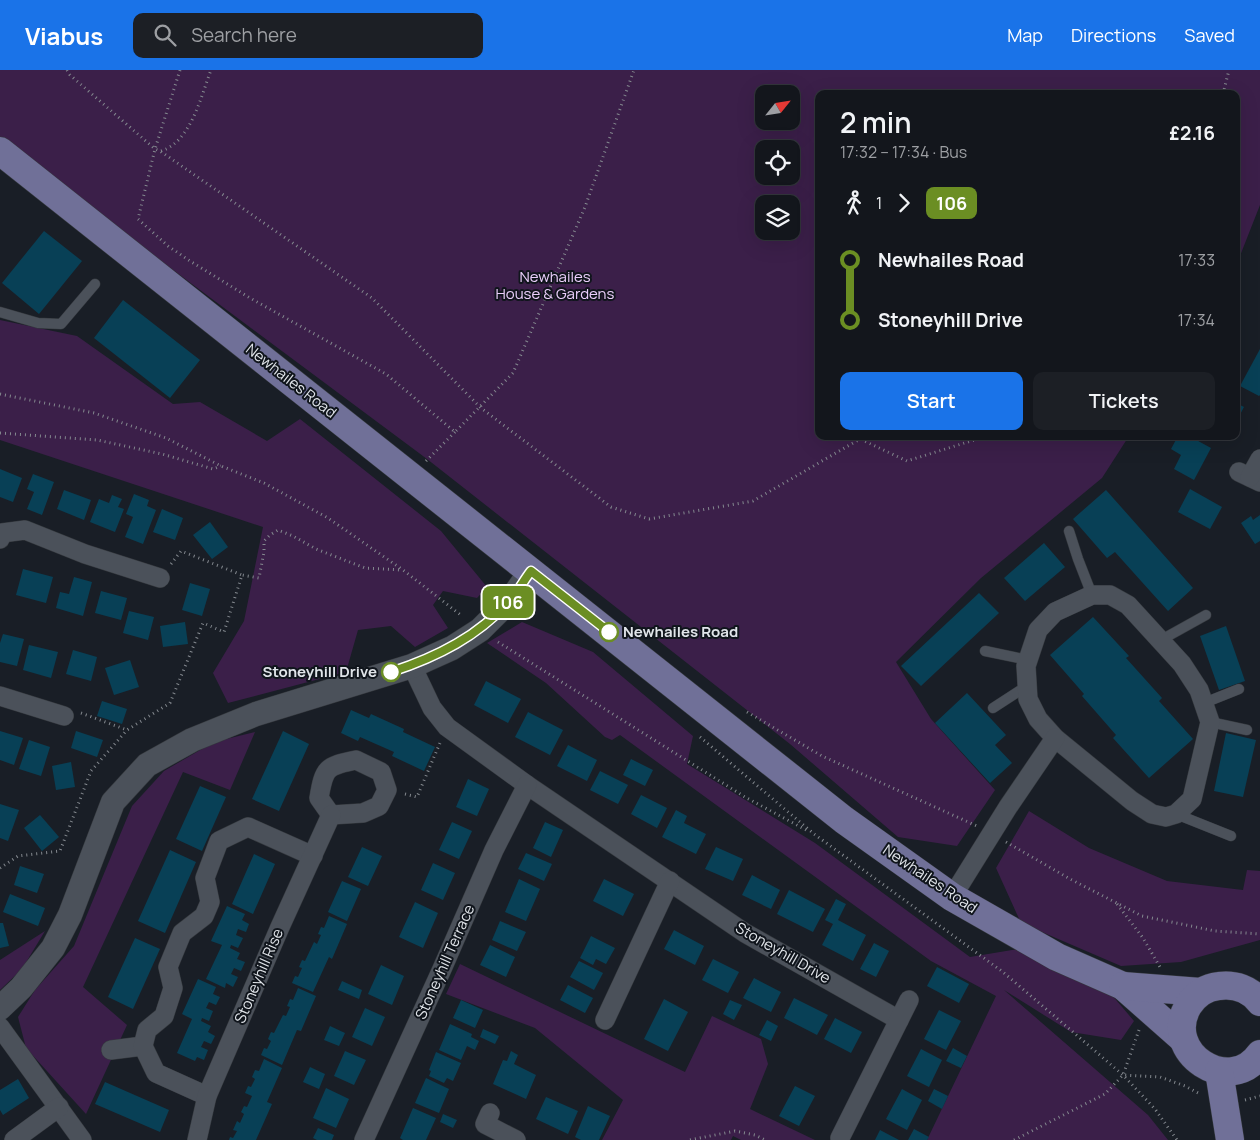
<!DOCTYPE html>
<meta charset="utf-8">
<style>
:root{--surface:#13161c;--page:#1c1f25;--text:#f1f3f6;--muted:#9d9fa3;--line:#32353b;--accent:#1a73e8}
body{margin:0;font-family:Manrope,sans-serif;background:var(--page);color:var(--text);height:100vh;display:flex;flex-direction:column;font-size:19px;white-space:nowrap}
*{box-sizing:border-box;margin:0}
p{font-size:16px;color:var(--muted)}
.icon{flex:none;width:28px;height:28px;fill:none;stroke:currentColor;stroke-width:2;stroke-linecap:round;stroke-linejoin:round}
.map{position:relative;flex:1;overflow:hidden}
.sheet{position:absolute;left:815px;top:20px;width:425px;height:350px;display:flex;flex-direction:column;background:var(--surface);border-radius:10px;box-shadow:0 5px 20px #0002,0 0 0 1px var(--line)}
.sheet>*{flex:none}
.badge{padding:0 10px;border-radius:8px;font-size:18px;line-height:32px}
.needle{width:32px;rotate:60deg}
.controls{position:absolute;left:755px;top:15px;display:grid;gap:10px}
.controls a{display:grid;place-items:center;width:45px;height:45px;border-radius:10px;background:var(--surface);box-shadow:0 5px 20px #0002,0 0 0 1px var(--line);font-size:25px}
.map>.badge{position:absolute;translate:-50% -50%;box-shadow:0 0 0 2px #fff}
.legs{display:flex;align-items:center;gap:8px;height:55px;padding:0 25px;font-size:16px}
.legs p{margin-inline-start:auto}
.head{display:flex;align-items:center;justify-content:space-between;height:85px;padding:0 25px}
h1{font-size:28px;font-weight:600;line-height:38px}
.button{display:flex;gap:10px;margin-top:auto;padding:10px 25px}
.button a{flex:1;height:58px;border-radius:10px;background:var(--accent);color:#fff;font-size:20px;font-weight:600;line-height:58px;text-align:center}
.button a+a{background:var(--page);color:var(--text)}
ul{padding:0 25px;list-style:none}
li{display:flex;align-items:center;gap:18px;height:60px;font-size:19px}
li i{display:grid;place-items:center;width:8px;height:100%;margin:0 6px;background:currentColor}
li i::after{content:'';width:12px;height:12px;margin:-6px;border:4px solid;border-radius:50%;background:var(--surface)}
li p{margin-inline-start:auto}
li:first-child i{background:linear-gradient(#0000 50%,currentColor 0)}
li:last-child i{background:linear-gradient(currentColor 50%,#0000 0)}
header{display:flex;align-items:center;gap:30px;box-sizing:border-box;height:70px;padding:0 25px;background:var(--accent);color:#fff}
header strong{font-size:24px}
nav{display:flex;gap:28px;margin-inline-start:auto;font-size:18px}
.search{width:350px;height:45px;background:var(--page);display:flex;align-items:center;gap:12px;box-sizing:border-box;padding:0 18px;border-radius:10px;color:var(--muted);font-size:19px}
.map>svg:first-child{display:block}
.green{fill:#3b1f49;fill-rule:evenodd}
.building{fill:#084056}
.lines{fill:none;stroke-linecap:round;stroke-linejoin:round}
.service-casing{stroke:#35393e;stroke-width:11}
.minor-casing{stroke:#35393e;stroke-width:20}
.tertiary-casing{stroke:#35393e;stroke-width:25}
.primary-casing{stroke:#35393e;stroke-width:29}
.path{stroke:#84898f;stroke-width:3;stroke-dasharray:1 4;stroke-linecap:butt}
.service{stroke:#4b515a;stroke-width:10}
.minor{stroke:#4b515a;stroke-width:19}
.tertiary{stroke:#4b515a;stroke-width:24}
.primary{stroke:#707098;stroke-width:28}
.line-1-casing{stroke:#fff;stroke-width:11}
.line-1{stroke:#6b8e23;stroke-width:8}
.stop-1-dot{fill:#fff;stroke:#6b8e23;stroke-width:2.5}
.labels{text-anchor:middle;stroke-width:4;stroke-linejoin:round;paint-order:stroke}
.park-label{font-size:15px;fill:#ebcffc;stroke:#10151c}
.street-label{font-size:15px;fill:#e1e5ea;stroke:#10151c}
.stop-label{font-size:15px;font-weight:bold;fill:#e1e5ea;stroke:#10151c;text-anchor:start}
</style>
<header>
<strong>Viabus</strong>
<div class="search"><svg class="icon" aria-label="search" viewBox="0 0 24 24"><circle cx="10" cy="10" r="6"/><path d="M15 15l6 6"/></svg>Search here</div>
<nav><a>Map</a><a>Directions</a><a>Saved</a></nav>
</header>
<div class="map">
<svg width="1260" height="1070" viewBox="0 0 1260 1070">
<rect width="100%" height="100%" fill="#191e26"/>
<g class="green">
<path d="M0,0h1260v135l-24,61v-172h-417v342h310l-27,42 -121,100 -85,84 35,57 64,71 -38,56 -59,-9 -108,-93 -363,-285 -427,-318zM764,24h27v27h-27zM764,79h27v27h-27zM764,134h27v27h-27z"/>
<path d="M0,250l77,16 96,68 27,-2 67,39 33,-22 141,112 46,56 -10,11 -34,-7 -10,14 15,23 -33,19 -24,-21 -33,4 -12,42 -118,31 -15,-30 31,-52 19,-94 -263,-87z"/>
<path d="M522,552l71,30 100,84 -6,28 128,79 155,114 54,-9 87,46 23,27 -13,19 -50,-8 -67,-42 144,125 20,25h-241l69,-144 -65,-35 -311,-226 -8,5 -7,-3 -59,-54 -59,-40z"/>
<path d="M255,662l-25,58 -47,-18 -100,215 44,38 -41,89 -60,-66 -8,-31 17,-27 39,-44 58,-140 32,-35 50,-29z"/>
<path d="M1029,741l60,37 78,33 76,9 4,-20 13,1v69l-79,22 -60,4 -100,-43 -25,-55z"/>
<path d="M45,861l-23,38 -22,21v-30z"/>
<path d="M460,894l225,108 27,-56 49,23 7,25 -18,45 65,31h-74l-8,-4 -2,4h-129l21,-40 -88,-72 -89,-34z"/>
</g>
<g class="building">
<path d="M44,161l38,30 -43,53 -37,-31z"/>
<path d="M123,230l77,60 -30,38 -76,-60z"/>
<path d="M1260,279v46l-1,1 -19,-10z"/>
<path d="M1236,333l8,4 -8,15z"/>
<path d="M1178,366h11l22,12 -17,32 -20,-11 7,-14 -10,-6z"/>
<path d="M0,399l22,9 -9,24 -13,-5z"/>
<path d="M33,404l21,8 -12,33 -15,-6 7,-17 -7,-3z"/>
<path d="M1190,419l32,18 -12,22 -32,-17z"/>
<path d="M64,420l27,10 -7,20 -27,-11z"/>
<path d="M1106,420l87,98 -25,23 -53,-59 -8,6 -34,-39z"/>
<path d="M134,424l15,6 -2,6 9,4 -13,34 -18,-7 8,-20 -7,-3z"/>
<path d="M112,425l10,4 -4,8 6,2 -9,23 -25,-10 9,-23 10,4z"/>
<path d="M162,439l21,9 -8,22 -22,-8z"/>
<path d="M1260,445v26l-5,3 -14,-21 10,-7 2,4z"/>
<path d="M210,452l18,25 -16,12 -19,-24z"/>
<path d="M1044,473l21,24 -40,34 -21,-23z"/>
<path d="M23,499l30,8 -7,26 -30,-8z"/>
<path d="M74,507l18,5 -9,34 -27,-8 4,-16 9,2z"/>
<path d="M190,513l20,6 -8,27 -20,-6z"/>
<path d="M101,521l26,7 -6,22 -26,-7z"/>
<path d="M979,523l20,20 -78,73 -20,-20z"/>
<path d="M129,541l25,6 -6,23 -25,-7z"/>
<path d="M1093,547l36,39 -3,2 36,40 -3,3 34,38 -44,39 -36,-40 3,-3 -34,-39 2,-2 -34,-39z"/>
<path d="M185,552l3,22 -25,3 -3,-21z"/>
<path d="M1226,556l19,55 -26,9 -19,-54z"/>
<path d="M3,564l21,5 -7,27 -17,-4v-19z"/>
<path d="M29,575l29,7 -7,26 -28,-8z"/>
<path d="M73,580l24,7 -6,24 -25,-7z"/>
<path d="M130,590l9,27 -25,8 -9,-27z"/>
<path d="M486,611l35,18 -13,24 -34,-18z"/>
<path d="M967,623l39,42 -11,10 17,18 -22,20 -55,-60z"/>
<path d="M102,631l25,8 -5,15 -25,-8z"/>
<path d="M351,640l18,8 2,-4 33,15 -1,3 32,15 -11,24 -32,-15 2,-4 -34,-15 -2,4 -17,-8z"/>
<path d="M528,642l35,18 -13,25 -35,-18z"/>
<path d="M0,661l23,7 -9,27 -14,-5z"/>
<path d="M76,661l27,9 -6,17 -26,-9z"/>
<path d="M283,661l26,13 -30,67 -27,-12z"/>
<path d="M1226,663l30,7 -13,57 -29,-6z"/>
<path d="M29,670l21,7 -9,29 -22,-7z"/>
<path d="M568,675l29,15 -10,21 -30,-15z"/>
<path d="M631,689l22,11 -8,16 -22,-11z"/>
<path d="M71,692l4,25 -19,3 -4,-24z"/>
<path d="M600,701l28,14 -10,19 -28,-14z"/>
<path d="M468,709l21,10 -12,27 -21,-9z"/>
<path d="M200,716l26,11 -24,54 -26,-12z"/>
<path d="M641,725l26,13 -10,20 -26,-14z"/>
<path d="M0,734l19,6 -11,31 -8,-3z"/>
<path d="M676,740l11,6 -3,7 22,11 -10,20 -34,-17z"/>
<path d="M40,745l19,22 -17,14 -18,-23z"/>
<path d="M452,752l20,9 -13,28 -20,-9z"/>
<path d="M545,752l18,8 -12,27 -18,-9z"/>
<path d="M362,777l20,9 -14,30 -20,-9z"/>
<path d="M716,777l27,12 -10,22 -28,-12z"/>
<path d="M170,780l26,12 -31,71 -27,-12z"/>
<path d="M526,783l26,11 -8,17 -26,-12z"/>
<path d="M254,784l21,10 -22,50 -21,-10z"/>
<path d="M433,793l22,10 -12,27 -22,-10z"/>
<path d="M20,796l24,8 -7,19 -23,-8z"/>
<path d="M752,805l28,15 -9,19 -29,-14z"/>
<path d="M519,809l21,10 -14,32 -21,-9z"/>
<path d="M604,809l30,15 -11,22 -30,-15z"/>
<path d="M342,811l19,8 -14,32 -19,-9z"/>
<path d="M789,820l36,19 -12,23 -36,-18z"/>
<path d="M10,824l35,14 -7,18 -35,-14z"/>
<path d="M836,829l10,5 -8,16 28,15 -13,26 -31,-16 11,-21 -8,-4z"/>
<path d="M415,832l23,11 -15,35 -24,-11z"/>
<path d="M227,836l18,8 -3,6 7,4 -3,8 -8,-3 -2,6 7,3 -5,10 -7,-3 -1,3 10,5 -3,6 8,3 -4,9 -7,-3 -3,6 7,3 -5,10 -7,-4 -1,5 -19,-9 16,-34 -11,-4z"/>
<path d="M329,846l18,8 -15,35 -3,-2 -16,35 -21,-9 3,-7 3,1 4,-9 -3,-1 3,-7 3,1 9,-19 3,2 4,-9 -3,-1 3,-7 3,1z"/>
<path d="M500,851l26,11 -9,19 -25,-11z"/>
<path d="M0,853h3l6,23 -9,2z"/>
<path d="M674,860l30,16 -9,19 -31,-16z"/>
<path d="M591,866l24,12 -9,16 -10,-5 -3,6 -13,-7z"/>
<path d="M135,868l25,11 -27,60 -25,-12z"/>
<path d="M874,873l15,8 -13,26 -16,-8z"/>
<path d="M490,875l25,12 -9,20 -26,-12z"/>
<path d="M713,889l26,13 -11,21 -26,-13z"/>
<path d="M579,891l24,12 -9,17 -24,-13z"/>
<path d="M381,895l23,11 -12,29 -24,-11z"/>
<path d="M937,897l32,17 -10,19 -32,-17z"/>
<path d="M754,908l27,14 -10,20 -28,-14z"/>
<path d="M198,909l18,8 -3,7 7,3 -4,8 -7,-3 -3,6 7,3 -4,10 -7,-3 -1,3 10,5 -3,6 7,4 -4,8 -7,-3 -3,6 7,3 -4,10 -7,-3 -2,4 -18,-8 15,-34 -10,-5z"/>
<path d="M342,911l20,9 -3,9 -21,-9z"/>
<path d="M568,915l25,13 -8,15 -25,-13z"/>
<path d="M298,918l18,8 -15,35 -4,-1 -15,35 -21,-10 3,-7 3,1 4,-8 -3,-2 3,-7 3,1 9,-18 3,1 4,-9 -3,-1 3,-7 3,1z"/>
<path d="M794,928l34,17 -11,20 -33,-17z"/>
<path d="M664,929l24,13 -20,39 -24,-12z"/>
<path d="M461,930l22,10 -8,18 -22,-10z"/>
<path d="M730,930l12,5 -8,15 -11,-6z"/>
<path d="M365,938l20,9 -13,29 -20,-9z"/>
<path d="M939,940l22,11 -15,29 -22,-11z"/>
<path d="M835,948l27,14 -11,21 -27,-14z"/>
<path d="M767,950l11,6 -7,15 -12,-6z"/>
<path d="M450,954l22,10 -1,3 8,4 -4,9 -8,-4 -6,14 -22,-10z"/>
<path d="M330,956l15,7 -6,13 -15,-6z"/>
<path d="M483,959l16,7 -4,8 -15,-7z"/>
<path d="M953,978l14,8 -6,12 -15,-7z"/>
<path d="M921,979l21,11 -13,27 -22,-11z"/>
<path d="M345,981l21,9 -12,25 -20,-9z"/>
<path d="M511,981l7,4 -4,9 22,11 -10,24 -33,-15 10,-24 4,1z"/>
<path d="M436,982l25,11 -8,18 -6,-3 -3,5 -15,-7 2,-5 -2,-1z"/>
<path d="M264,989l18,9 -15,34 5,2 -16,36h-27l1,-3 3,1 4,-7 -4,-1 4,-9 3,2 4,-9 -3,-2 3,-6 3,1 5,-11 -7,-3 3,-7 3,1 4,-8 -3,-2 3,-7 4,1z"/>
<path d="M310,997l15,7 -6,15 -16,-7z"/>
<path d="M426,1008l23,11 -10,24 -24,-10z"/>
<path d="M18,1009l11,19 -26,17 -3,-5v-20z"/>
<path d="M105,1012l64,28 -9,22 -65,-28z"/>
<path d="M795,1016l20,10 -16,30 -20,-10z"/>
<path d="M326,1018l23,11 -13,29 -23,-10z"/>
<path d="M902,1019l20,11 -15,30 -21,-11z"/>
<path d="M934,1019l14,7 -6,13 -14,-8z"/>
<path d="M546,1027l32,14 -10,23 -32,-15z"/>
<path d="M588,1036l22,10 -11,24h-18l-6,-3z"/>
<path d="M413,1038l23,10 -10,22h-23l-3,-2z"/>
<path d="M443,1044l14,6 -4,8 -13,-6z"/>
<path d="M318,1058l16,7 -2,5h-15l-4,-2z"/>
<path d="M914,1059l15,8 -2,3h-19z"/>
<path d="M880,1060l19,10h-24z"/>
</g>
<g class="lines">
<defs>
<g id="service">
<path d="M0,242l38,11 23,1 34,-40"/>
<path d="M1069,461l9,28 14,36"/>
<path d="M1161,570l45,-25"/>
<path d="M985,581l43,9"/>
<path d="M1204,633l35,-14"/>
<path d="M993,638l34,-22"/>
<path d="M1210,652l37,8"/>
<path d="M1176,744l55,22"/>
</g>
<g id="minor">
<path d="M1239,402l21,10"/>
<path d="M1250,407l10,-18"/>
<path d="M0,469l2,-6 23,-3 60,24 75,24"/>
<path d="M1092,525h18l18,10 54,59 17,26 11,32 -18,77 -16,15 -10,3 -14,-3 -20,-13 -77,-63 -17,-19 -10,-20 -2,-33 12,-36 17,-18z"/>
<path d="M412,596l20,42 15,19 80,58 218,148 154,87"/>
<path d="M0,626l64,20"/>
<path d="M356,690l25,12 6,18 -8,16 -16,7 -32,2 -12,-17c5,-30 7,-32 37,-38z"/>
<path d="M952,827l56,-90 47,-69"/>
<path d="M605,950l65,-139"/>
<path d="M0,957l82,113"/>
<path d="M111,980l32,-4"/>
<path d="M207,1026l-51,-23 -13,-27 4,-16 17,-14 9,-28 -5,-21 14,-34 22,-17 6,-14 -5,-24 14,-37 29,-14 65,29"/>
<path d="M490,1043l-5,11 31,16"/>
<path d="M840,1068l69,-138"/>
<path d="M14,1070l45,-33"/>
<path d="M197,1070l10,-44 73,-169 51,-112"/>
<path d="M364,1070l78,-171 52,-119 33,-65"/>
</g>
<path id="tertiary" d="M0,938l21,-20 32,-40 17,-33 43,-113 34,-37 45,-25 64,-26 156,-48 40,-18 28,-18 31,-31 20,-28"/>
<g id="primary">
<path d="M0,81l844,669 108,77 105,60 66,29 60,53"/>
<path d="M1123,916l78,6"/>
<path d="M1260,932c-10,-13 -25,-18 -41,-16 -13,1 -24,9 -31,20 -27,47 42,91 72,48"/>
<path d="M1219,1001l11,69"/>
</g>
</defs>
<use href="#service" class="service-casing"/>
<use href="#minor" class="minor-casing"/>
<use href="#tertiary" class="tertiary-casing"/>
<use href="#primary" class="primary-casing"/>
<g class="path">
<path d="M67,0l3,5 85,74 5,2 212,147 109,110 130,99 38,12 104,-18 107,-62 47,22 80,-25"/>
<path d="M180,0l-25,79 -17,70 30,27 22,15 60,37 136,76 69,58 58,-59 72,-166 49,-137"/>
<path d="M1223,24l6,-24"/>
<path d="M161,81c30,-9 40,-55 50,-81"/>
<path d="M0,324l94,19 72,25 55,28 43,17 64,35 75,52 59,46"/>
<path d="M0,363l97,7 65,14 51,15 8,-3"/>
<path d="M426,391l29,-29"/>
<path d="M171,494l10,-13 61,24"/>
<path d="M498,572l247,155 63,34"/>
<path d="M747,642l75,44 155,70"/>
<path d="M81,643l46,17"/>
<path d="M700,667l114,97 189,138 120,103 32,34 22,31"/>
<path d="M405,724l12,3 23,-54"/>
<path d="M1006,772l64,37 72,37 73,15 45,3"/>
<path d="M0,798l18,-12 42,-5 31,-80 36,-41 43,-27 33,-80 21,9 18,-57 17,3 5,-26v-11l6,-6 8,-5 15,6 23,13 49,19 36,2"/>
<path d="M1117,834l26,34 17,29"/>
<path d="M1139,960l-16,45 37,2 25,9 15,8"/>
<path d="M1245,1030l15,-4"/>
<path d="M690,1070l45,-9 20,4 10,5"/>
<path d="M1014,1070l91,-46 18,-19"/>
</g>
<use href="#service" class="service"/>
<use href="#minor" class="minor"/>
<use href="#tertiary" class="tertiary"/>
<use href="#primary" class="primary"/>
</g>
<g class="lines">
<defs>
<path id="line-1" d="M391,602c46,-15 88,-36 120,-73 8,-9 13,-19 20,-28l78,61"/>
</defs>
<use href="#line-1" class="line-1-casing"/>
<use href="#line-1" class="line-1"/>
</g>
<g class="stop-1-dot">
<circle cx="609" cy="562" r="9"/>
<circle cx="391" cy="602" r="9"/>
</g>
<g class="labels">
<g class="park-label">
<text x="555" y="212">Newhailes<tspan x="555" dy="17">House &amp; Gardens</tspan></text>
</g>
<g class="street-label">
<text transform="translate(291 311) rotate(38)" y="5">Newhailes Road</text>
<text transform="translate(930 809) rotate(34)" y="5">Newhailes Road</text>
<text transform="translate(783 883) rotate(30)" y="5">Stoneyhill Drive</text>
<text transform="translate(445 892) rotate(-66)" y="5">Stoneyhill Terrace</text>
<text transform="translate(259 906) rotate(-67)" y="5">Stoneyhill Rise</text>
</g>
<g class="stop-label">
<text x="623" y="567">Newhailes Road</text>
<text x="377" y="607" text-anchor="end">Stoneyhill Drive</text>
</g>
</g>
</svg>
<div class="controls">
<a><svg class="needle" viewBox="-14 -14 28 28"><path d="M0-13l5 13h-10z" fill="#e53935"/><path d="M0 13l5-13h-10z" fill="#9d9fa3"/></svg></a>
<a><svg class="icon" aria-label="locate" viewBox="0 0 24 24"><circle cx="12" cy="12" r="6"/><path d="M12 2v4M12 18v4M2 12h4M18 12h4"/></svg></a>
<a><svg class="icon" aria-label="layers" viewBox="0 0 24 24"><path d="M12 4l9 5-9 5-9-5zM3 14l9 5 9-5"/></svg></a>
</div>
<b class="badge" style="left:508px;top:532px;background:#6b8e23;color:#fff">106</b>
<section class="sheet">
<div class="head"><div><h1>2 min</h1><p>17:32 – 17:34 · Bus</p></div><b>£2.16</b></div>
<div class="legs"><svg class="icon" aria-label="walk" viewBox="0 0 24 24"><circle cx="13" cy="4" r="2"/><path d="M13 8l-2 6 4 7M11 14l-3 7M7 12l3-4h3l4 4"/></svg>1<svg class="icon" aria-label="forward" viewBox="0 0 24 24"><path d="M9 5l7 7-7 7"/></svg><b class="badge" style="background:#6b8e23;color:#fff">106</b></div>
<ul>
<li><i style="color:#6b8e23"></i><b>Newhailes Road</b><p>17:33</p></li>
<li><i style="color:#6b8e23"></i><b>Stoneyhill Drive</b><p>17:34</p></li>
</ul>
<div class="button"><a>Start</a><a>Tickets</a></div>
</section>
</div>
